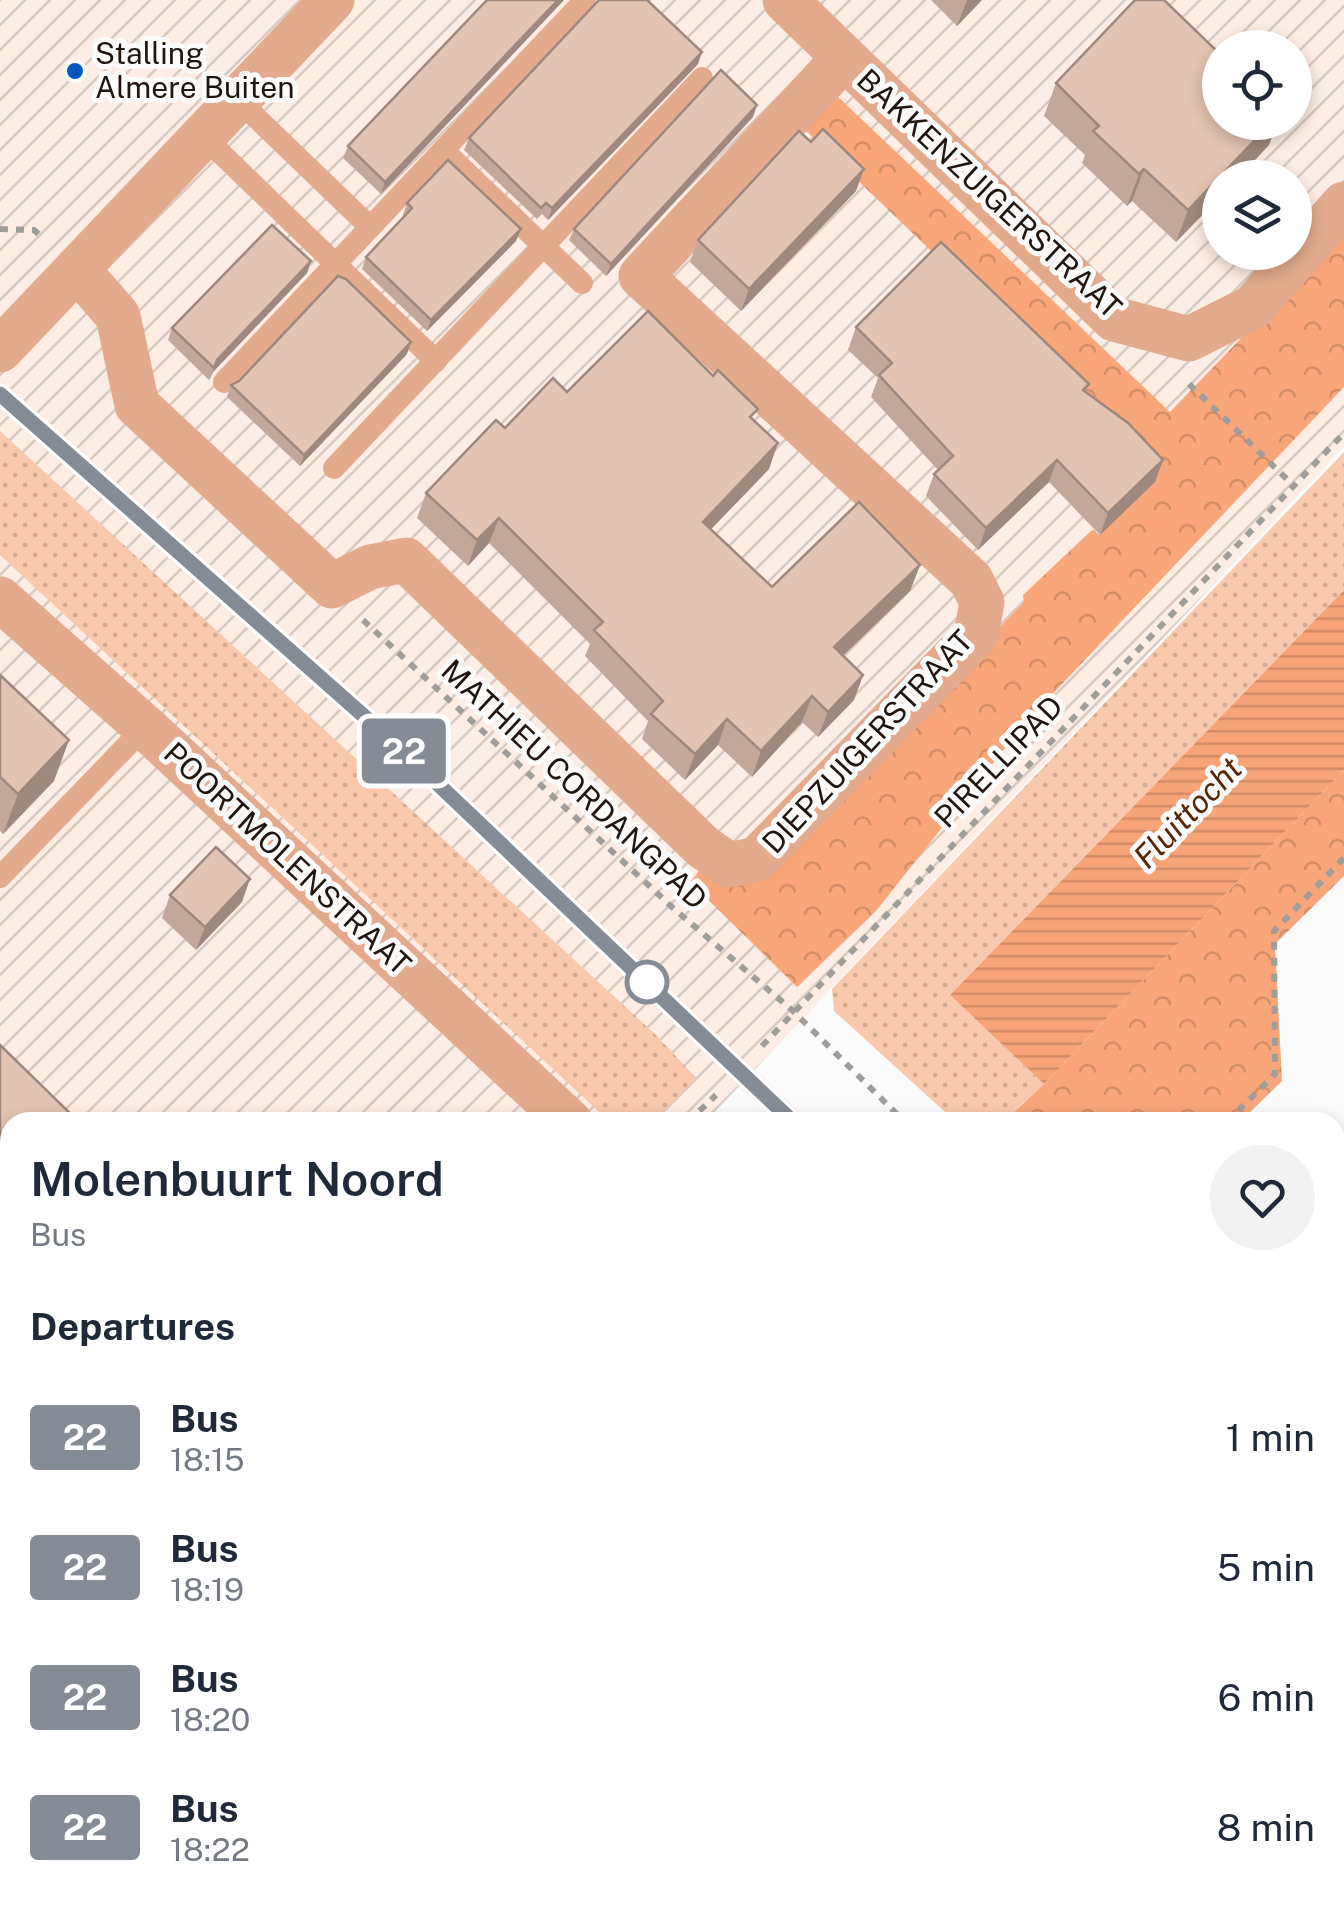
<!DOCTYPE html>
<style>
:root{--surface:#fff;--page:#f2f2f3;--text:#1f2937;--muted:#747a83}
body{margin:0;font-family:"Public Sans",sans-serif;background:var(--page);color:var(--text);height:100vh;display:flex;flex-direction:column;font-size:38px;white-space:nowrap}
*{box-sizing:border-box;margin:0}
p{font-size:32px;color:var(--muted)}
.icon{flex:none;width:55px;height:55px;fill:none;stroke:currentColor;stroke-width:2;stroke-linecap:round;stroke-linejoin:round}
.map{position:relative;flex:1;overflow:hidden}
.panel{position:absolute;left:0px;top:1112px;width:1345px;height:802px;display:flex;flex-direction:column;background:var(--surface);border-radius:30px 30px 0 0;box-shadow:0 5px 15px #0003}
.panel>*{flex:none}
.badge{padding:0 20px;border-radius:8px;font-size:35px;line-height:65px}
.fabs{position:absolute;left:1202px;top:30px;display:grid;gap:20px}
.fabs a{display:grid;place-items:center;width:110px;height:110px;border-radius:50%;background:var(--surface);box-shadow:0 5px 15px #0003;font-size:50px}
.map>.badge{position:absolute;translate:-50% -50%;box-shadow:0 0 0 5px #fff}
h2{padding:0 30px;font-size:38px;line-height:90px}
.round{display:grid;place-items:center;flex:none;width:105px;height:105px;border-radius:52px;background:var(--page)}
.overview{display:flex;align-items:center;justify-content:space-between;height:170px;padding:0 30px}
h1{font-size:48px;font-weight:600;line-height:75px}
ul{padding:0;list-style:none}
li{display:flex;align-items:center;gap:30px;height:130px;padding:0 30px}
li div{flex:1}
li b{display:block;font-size:38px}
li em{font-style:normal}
li .badge{min-width:110px;font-weight:700;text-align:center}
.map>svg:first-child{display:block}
.industrial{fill:url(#industrial-furrows);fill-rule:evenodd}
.grass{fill:url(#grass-dots)}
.forest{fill:url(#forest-crowns)}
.water{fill:url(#water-rules)}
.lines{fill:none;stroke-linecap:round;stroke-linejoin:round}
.path{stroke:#a19d9b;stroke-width:6;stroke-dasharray:8 8;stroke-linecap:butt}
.lane{stroke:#e3aa8d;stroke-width:22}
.street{stroke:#e3aa8d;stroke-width:45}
.wall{fill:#c3a899}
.shaded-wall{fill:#9f887d}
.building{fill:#e3c3b2;stroke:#9f887d;stroke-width:2.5}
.line-casing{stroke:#fff;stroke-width:22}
.line{stroke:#858c96;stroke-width:15}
.poi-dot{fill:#0756c0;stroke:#fbfbfb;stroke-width:4}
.stop-dot{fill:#fff;stroke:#858c96;stroke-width:5}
.labels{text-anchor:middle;stroke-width:10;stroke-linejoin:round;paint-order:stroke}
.poi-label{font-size:30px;fill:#20150f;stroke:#fbfbfb;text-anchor:start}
.street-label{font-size:30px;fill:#20150f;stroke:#fbfbfb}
.water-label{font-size:32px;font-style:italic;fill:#592604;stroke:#fbfbfb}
</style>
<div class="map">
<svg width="1344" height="1913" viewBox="0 0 1344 1913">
<defs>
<pattern id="industrial-furrows" width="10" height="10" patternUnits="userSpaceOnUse" patternTransform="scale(2.5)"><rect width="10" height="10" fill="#fdede4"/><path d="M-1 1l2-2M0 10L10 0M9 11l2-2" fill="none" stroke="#d9cac2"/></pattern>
<pattern id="grass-dots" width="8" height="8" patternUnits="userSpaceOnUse" patternTransform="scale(2.5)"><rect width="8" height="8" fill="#fac8ad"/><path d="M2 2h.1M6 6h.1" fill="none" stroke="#d6ab94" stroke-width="1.8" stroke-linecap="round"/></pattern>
<pattern id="forest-crowns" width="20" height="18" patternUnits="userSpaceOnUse" patternTransform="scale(2.5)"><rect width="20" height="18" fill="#f8a67a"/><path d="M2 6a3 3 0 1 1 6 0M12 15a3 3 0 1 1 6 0" fill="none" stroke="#d48e68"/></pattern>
<pattern id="water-rules" width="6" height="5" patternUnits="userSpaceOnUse" patternTransform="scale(2.5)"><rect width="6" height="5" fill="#f6a478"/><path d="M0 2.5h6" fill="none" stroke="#d38c67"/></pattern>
</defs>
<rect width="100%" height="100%" fill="#fbfbfb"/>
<path class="industrial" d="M0,0h1344v447l-639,675h-695v736l-10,10zM1220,48h75v74h-75zM1220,178h75v74h-75z"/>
<g class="grass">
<path d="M0,431l657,605 39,42 -43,44h-43l-610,-567z"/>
<path d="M1344,452v138l-394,405 94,89 -42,38h-46l-122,-111 -2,-22z"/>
<path d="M10,1708v91l-10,11v-91z"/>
<path d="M10,1856v49h115l-8,8h-117v-46z"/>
<path d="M276,1905h85l-8,8h-85z"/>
</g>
<g class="forest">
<path d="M834,93l336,319 174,-181v156l-320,337 -148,187 -79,76 -107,-105 14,-17 66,1 254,-264 -1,-7 69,-65 8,5 52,-72 -351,-337z"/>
<path d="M1344,770v106l-69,68 7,137 -42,41h-237l41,-38z"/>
<path d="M1335,1696l9,9v76l-9,-8z"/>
</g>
<g class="water">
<path d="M1344,590v180l-300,314 -94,-89z"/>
<path d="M125,1905h151l-8,8h-151z"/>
</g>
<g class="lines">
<g class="path">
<path d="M0,229l34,1 9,8"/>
<path d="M1189,384l105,102"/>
<path d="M363,620l309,287 121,104 112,111"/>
<path d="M762,1046l582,-613"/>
<path d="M688,1122l28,-27"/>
<path d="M1227,1122l48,-48 -1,-143 70,-73"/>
<path d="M1335,1558l9,9"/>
<path d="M0,1856l10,-11"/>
<path d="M1018,1905l8,8"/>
<path d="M891,1913l9,-8"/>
</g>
<g class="lane">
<path d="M238,100l132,127"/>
<path d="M203,136l233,225"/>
<path d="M443,150l139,133"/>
<path d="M224,382l361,-382"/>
<path d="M0,394l400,354 393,374"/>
<path d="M334,468l368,-390"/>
<path d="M0,877l145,-150"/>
<path d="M1335,1646l9,8"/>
<path d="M402,1913l7,-8"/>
</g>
<g class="street">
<path d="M785,0l329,319 75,20 64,-32 91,-103"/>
<path d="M77,269l41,47 19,89 195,181 38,-19 36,-7 297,287 26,18 28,-6 219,-224 6,-33 -11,-22 -330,-304 202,-217"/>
<path d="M0,350l332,-350"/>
<path d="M0,599l145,128 425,395"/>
<path d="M1335,1383l9,-10"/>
<path d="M1335,1451l9,8"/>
<path d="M0,1479l10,10"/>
<path d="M0,1672l10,-11"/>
<path d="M1335,1824l9,9"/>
<path d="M508,1913l8,-8"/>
<path d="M1217,1913l8,-8"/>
</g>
</g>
<g class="wall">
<path d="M487,0h77l-183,194 -38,-36 5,-12z"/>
<path d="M931,0h51l-25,26z"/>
<path d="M698,64l-150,156 -6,-6 -5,5 -73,-69 5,-12z"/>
<path d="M1056,83l213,62 -93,97 -44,-41 -5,5 -45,-43 3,-8 -41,-39z"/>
<path d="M753,117l-147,159 -37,-36 5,-11z"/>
<path d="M856,191l-115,120 -51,-49 8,-22z"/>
<path d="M407,203l109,38 -89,90 -65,-62 4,-12 39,-41 -2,-1z"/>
<path d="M311,261l-4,12 -94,99 -4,8 -41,-40 4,-12z"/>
<path d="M856,327l230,65 69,90 -55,53 -51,-53 -71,68 -52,-54 8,-22 4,-4 -67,-73 7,-19 -30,-28z"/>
<path d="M407,354l-107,112 -73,-69 4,-12z"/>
<path d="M567,392l187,28 15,49 -58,60 61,58 148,-22 -10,26 -67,65 20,19 -9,25 -36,37 -16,-15 -50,55 -34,-32 -33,35 -43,-41 6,-18 -63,-65 5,-12 -101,-101 -21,23 -51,-48 9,-25 79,-65z"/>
<path d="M0,675l54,106 -51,53 -3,-3z"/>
<path d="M170,895l72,7 -46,48 -34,-32z"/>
<path d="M0,1045l10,77v251l-10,-9z"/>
<path d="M906,1905h28l-9,8h-11z"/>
</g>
<g class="shaded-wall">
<path d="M558,0h6l-183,194 4,-12z"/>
<path d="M967,0h15l-25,26z"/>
<path d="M702,52l-4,12 -150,156 4,-12z"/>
<path d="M757,105l-4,12 -147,159 5,-12z"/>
<path d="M1272,122h6l-9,23 -31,33h-18v19l-44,45 12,-32z"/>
<path d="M864,169l-8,22 -115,120 8,-22z"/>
<path d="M1144,169l-12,32 -5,5 12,-32z"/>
<path d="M521,229l-5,12 -89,90 4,-11z"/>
<path d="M311,261l-4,12 -94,99 -4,8 8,-20z"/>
<path d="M411,342l-4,12 -107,112 4,-11z"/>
<path d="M778,443l-9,26 -75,78 9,-25z"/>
<path d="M1057,460l-8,22 -71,68 8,-22z"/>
<path d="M1163,460l-8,22 -55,53 8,-22z"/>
<path d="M499,518l-10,25 -21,23 9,-26z"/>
<path d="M920,565l-10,26 -85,82 9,-26z"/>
<path d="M863,675l-9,25 -36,37 10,-25z"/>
<path d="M812,696l-10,26 -50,55 9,-26z"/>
<path d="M727,719l-9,26 -33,35 10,-26z"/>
<path d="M69,740l-15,41 -51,53 15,-40z"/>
<path d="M250,879l-8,23 -46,48 9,-23z"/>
<path d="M1344,1291v14l-9,9v-13z"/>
<path d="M751,1905h12l-8,8h-12z"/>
<path d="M925,1905h9l-9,8h-3z"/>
</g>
<g class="building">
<path d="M487,0h71l-173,182 -37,-36z"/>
<path d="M599,0h48l55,52 -150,156 -6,-5 -5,5 -72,-70z"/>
<path d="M1135,0h29l56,54v68h52l-84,88 -44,-41 -5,5 -46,-43 6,-5 -43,-43z"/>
<path d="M721,70l36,35 -146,159 -37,-35z"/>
<path d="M823,129l41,40 -115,120 -51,-49 101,-109 12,11z"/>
<path d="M448,160l73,69 -90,91 -65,-63 46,-49 -5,-5z"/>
<path d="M272,225l39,36 -94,99 -3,8 -42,-40z"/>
<path d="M941,242l148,142 -6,6 45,33 35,37 -55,53 -51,-53 -71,68 -52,-54 19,-18 -74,-81 13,-12 -36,-36z"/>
<path d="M338,276l8,3 65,63 -107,113 -73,-70 8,-4z"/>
<path d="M648,311l65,65 5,-6 40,39 -8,8 28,26 -75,79 69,65 87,-85 61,63 -86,82 29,28 -35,37 -16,-16 -51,55 -34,-32 -32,35 -44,-40 12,-13 -69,-71 9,-8 -104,-104 -22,22 -51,-47 70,-73 9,8 48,-50 14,14z"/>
<path d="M0,675l69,65 -51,54 -18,-17z"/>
<path d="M216,847l34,32 -45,48 -35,-32z"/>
<path d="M0,1045l79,77h-69v197l-10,-9z"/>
<path d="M1335,1176l9,9v106l-9,10z"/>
<path d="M653,1905h98l-8,8h-98z"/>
<path d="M1318,1905h17l9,8h-34z"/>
</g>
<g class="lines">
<defs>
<path id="line" d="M0,394l400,354 393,374"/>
</defs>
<use href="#line" class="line-casing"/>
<use href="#line" class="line"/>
</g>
<circle class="poi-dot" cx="75" cy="71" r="10"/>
<circle class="stop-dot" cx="647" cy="982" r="20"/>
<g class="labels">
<g class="poi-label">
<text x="95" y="64">Stalling<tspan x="95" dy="34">Almere Buiten</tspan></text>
</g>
<g class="street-label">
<text transform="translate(989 194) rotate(43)" y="10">BAKKENZUIGERSTRAAT</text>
<text transform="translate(868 742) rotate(-47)" y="10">DIEPZUIGERSTRAAT</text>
<text transform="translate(999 762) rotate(-46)" y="10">PIRELLIPAD</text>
<text transform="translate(574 785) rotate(43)" y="10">MATHIEU CORDANGPAD</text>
<text transform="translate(287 859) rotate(43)" y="10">POORTMOLENSTRAAT</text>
</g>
<g class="water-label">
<text transform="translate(1188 813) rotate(-46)" y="11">Fluittocht</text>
</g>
</g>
</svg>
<div class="fabs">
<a><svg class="icon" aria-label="locate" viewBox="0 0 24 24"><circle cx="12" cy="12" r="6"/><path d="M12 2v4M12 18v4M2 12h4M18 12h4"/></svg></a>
<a><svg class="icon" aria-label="layers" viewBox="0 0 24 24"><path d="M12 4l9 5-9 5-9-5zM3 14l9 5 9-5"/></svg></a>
</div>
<b class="badge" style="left:404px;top:751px;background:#858c96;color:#fff">22</b>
<section class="panel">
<div class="overview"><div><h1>Molenbuurt Noord</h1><p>Bus</p></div><a class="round"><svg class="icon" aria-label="heart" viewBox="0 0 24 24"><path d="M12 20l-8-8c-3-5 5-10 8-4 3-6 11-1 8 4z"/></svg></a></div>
<h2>Departures</h2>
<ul>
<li><span class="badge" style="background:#858c96;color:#fff">22</span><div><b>Bus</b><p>18:15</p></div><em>1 min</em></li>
<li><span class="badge" style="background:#858c96;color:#fff">22</span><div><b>Bus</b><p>18:19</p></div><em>5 min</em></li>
<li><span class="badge" style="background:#858c96;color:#fff">22</span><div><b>Bus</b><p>18:20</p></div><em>6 min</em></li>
<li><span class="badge" style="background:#858c96;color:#fff">22</span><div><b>Bus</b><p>18:22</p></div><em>8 min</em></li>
</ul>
</section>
</div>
